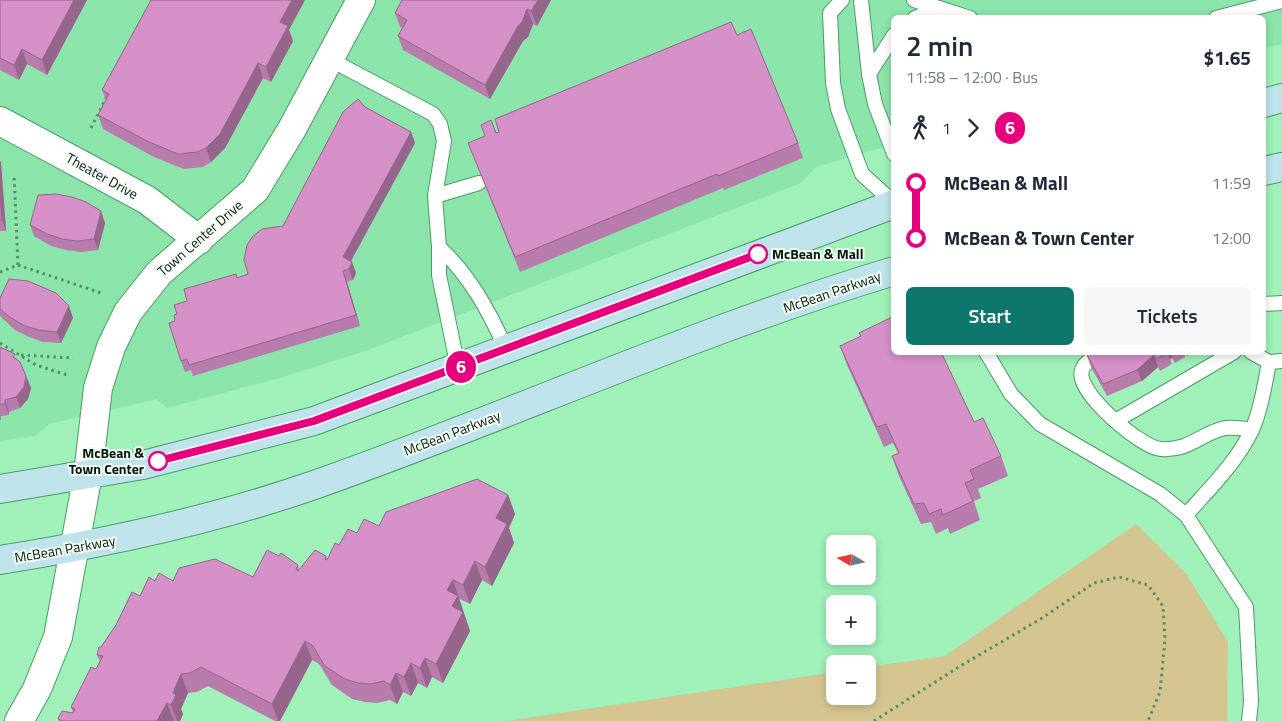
<!DOCTYPE html>
<meta charset="utf-8">
<style>
:root{--surface:#fff;--page:#f6f6f7;--text:#1f2937;--muted:#747a83;--accent:#0f766e}
body{margin:0;font-family:"Titillium Web",sans-serif;background:var(--page);color:var(--text);height:100vh;display:flex;flex-direction:column;font-size:19px;white-space:nowrap}
*{box-sizing:border-box;margin:0}
p{font-size:16px;color:var(--muted)}
.icon{flex:none;width:28px;height:28px;fill:none;stroke:currentColor;stroke-width:2;stroke-linecap:round;stroke-linejoin:round}
.map{position:relative;flex:1;overflow:hidden}
.side{position:absolute;left:891px;top:15px;width:375px;height:340px;display:flex;flex-direction:column;background:var(--surface);border-radius:8px;box-shadow:0 2px 8px #0003}
.side>*{flex:none}
.badge{padding:0 10px;border-radius:16px;font-size:18px;line-height:32px}
.needle{width:32px;rotate:279deg}
.tools{position:absolute;left:826px;top:535px;display:grid;gap:10px}
.tools a{display:grid;place-items:center;width:50px;height:50px;border-radius:8px;background:var(--surface);box-shadow:0 2px 8px #0003;font-size:25px}
.map>.badge{position:absolute;translate:-50% -50%;box-shadow:0 0 0 2px #fff}
.legs{display:flex;align-items:center;gap:8px;height:55px;padding:0 15px;font-size:16px}
.legs p{margin-inline-start:auto}
.overview{display:flex;align-items:center;justify-content:space-between;height:85px;padding:0 15px}
h1{font-size:28px;font-weight:600;line-height:38px}
.primary-button{display:flex;gap:10px;margin-top:auto;padding:10px 15px}
.primary-button a{flex:1;height:58px;border-radius:8px;background:var(--accent);color:#fff;font-size:20px;font-weight:600;line-height:58px;text-align:center}
.primary-button a+a{background:var(--page);color:var(--text)}
ul{padding:0 15px;list-style:none}
li{display:flex;align-items:center;gap:18px;height:55px;font-size:19px}
li i{display:grid;place-items:center;width:8px;height:100%;margin:0 6px;background:currentColor}
li i::after{content:'';width:12px;height:12px;margin:-6px;border:4px solid;border-radius:50%;background:var(--surface)}
li p{margin-inline-start:auto}
li:first-child i{background:linear-gradient(#0000 50%,currentColor 0)}
li:last-child i{background:linear-gradient(currentColor 50%,#0000 0)}
.map>svg:first-child{display:block}
.built{fill:#8be4a9}
.green{fill:#d4c590}
.lines{fill:none;stroke-linecap:round;stroke-linejoin:round}
.lane-casing{stroke:#4c9b68;stroke-width:16}
.street-casing{stroke:#4c9b68;stroke-width:30}
.secondary-casing{stroke:#4c9b68;stroke-width:30}
.path{stroke:#568e67;stroke-width:3;stroke-dasharray:2.5 4;stroke-linecap:butt}
.lane{stroke:#fff;stroke-width:14}
.street{stroke:#fff;stroke-width:28}
.secondary{stroke:#bee3eb;stroke-width:28}
.wall{fill:#b77cac}
.shaded-wall{fill:#95658c}
.building{fill:#d590c8;stroke:#95658c}
.line-1-casing{stroke:#fff;stroke-width:11}
.line-1{stroke:#e6007e;stroke-width:8}
.stop-1-dot{fill:#fff;stroke:#e6007e;stroke-width:2.5}
.labels{text-anchor:middle;stroke-width:4;stroke-linejoin:round;paint-order:stroke}
.street-label{font-size:14px;fill:#001b08;stroke:#f6fdf7}
.stop-label{font-size:14px;font-weight:bold;fill:#001b08;stroke:#f6fdf7;text-anchor:start}
</style>
<div class="map">
<svg width="1282" height="721" viewBox="0 0 1282 721">
<rect width="100%" height="100%" fill="#9ff0b9"/>
<path class="built" d="M0,0h1282v44l-18,4v-30h-370v126l-78,23 -15,16 -433,167 -85,27 -116,31 -10,-9 -108,25 -14,12 -35,5z"/>
<path class="green" d="M1136,524l50,49 42,69 -1,79h-720l328,-49v24h33v-29l77,-11z"/>
<g class="lines">
<defs>
<g id="lane">
<path d="M842,0l-12,13 3,70 5,26 24,65 32,29"/>
<path d="M861,0l8,74 6,30 19,50"/>
<path d="M914,0l56,18"/>
<path d="M915,18l24,-10"/>
<path d="M1216,18l66,-17"/>
<path d="M329,59l104,55 7,10 4,17 -9,55 4,51v28l19,93"/>
<path d="M869,74l25,-39"/>
<path d="M435,196l44,-13"/>
<path d="M439,247c31,29 50,64 67,102"/>
<path d="M1264,304l18,-1"/>
<path d="M986,352l25,42 29,30 120,70 26,21 60,92 5,94 -2,20"/>
<path d="M1106,352c-9,5 -21,8 -24,18 -8,21 59,78 79,79 29,2 40,-16 64,-21 8,-1 19,1 27,1"/>
<path d="M1269,362l13,-1"/>
<path d="M1117,420l117,-68"/>
<path d="M1186,515c24,-27 50,-52 66,-85 9,-21 13,-46 17,-68l-18,-10"/>
</g>
<g id="street">
<path d="M0,121l147,79 52,40"/>
<path d="M19,721l18,-32 21,-52 30,-163 10,-86 13,-41 17,-35 31,-39 96,-83 37,-61 69,-129"/>
</g>
<g id="secondary">
<path d="M1264,103l18,-5"/>
<path d="M1264,171l18,-4"/>
<path d="M0,489l143,-24 171,-44 580,-217"/>
<path d="M0,560c107,-17 214,-40 317,-76 193,-68 380,-154 577,-213"/>
</g>
</defs>
<use href="#lane" class="lane-casing"/>
<use href="#street" class="street-casing"/>
<use href="#secondary" class="secondary-casing"/>
<g class="path">
<path d="M91,128l16,-32"/>
<path d="M18,265l83,28"/>
<path d="M0,272l18,-7 -4,-91"/>
<path d="M0,343l36,22 31,10"/>
<path d="M1040,353l1,-1"/>
<path d="M21,355l52,3"/>
<path d="M874,721l88,-56 77,-45 55,-37 25,-6 29,8 15,21 2,34 -5,52 -12,29"/>
</g>
<use href="#lane" class="lane"/>
<use href="#street" class="street"/>
<use href="#secondary" class="secondary"/>
</g>
<g class="wall">
<path d="M0,0h87l-40,75 -20,-11 -8,16 -19,-10z"/>
<path d="M551,0l-14,26 -4,-2 -5,13 -5,4 -33,58 -87,-49 -5,-14 4,-8 -2,-1 -5,-14z"/>
<path d="M289,30l4,11 -22,41 -8,-4 -38,70 -14,14 -8,5 -19,2 -30,-12 -51,-28 -5,-14 8,-15 -4,-10z"/>
<path d="M737,35l61,108 5,15 -79,32 -1,-2 -203,84 -52,-129 28,-10z"/>
<path d="M365,107l46,25 4,11 -64,118 5,12 -3,7 -6,2 13,44 -167,50 -2,-6 -6,2 -4,-11 -6,-40 2,-7 10,-13 49,-27 1,4 11,-4 35,-48z"/>
<path d="M0,161l1,1 5,69h-6z"/>
<path d="M105,223l-7,27 -17,2 -15,-2 -15,-4 -17,-10 -4,-11z"/>
<path d="M0,298l73,20 -12,25 -18,-1 -14,-5 -14,-7 -14,-13 -1,-2z"/>
<path d="M859,333l115,89 27,34 7,20 -30,13 3,9 -7,3 6,19 -30,14 -2,-6 -12,6 -5,-12 -10,2 -22,-48 -7,-20 6,-3 -5,-10 -9,4 -37,-82 -7,-19 21,-10z"/>
<path d="M0,347l17,12 9,17 5,12 -3,11 -8,9 -11,4v3l-8,1v4h-1z"/>
<path d="M1092,352h93v5l-10,6 -3,-5 -2,1 2,5 -12,7 -2,-4 -16,14 -35,15 -16,-29 -4,-12z"/>
<path d="M1185,352h9l-7,4z"/>
<path d="M508,495l7,19 -6,14 5,15 -22,43 -10,-6 -12,24 -10,-5 -1,1 11,31 -27,52 -11,-6 -5,11 -9,-5 -7,13 -8,-4 -6,12 -7,-4 -13,3 -12,-1 -13,-3 -20,-14 -13,-21 -7,-4 -32,61h-5l-67,-35 -11,6 -9,1 -7,16 2,5 -3,7h-121l-1,-2 15,-6 -2,-6 25,-38 4,-8 -3,-6 4,-8 39,-51 15,-15h18l80,-4 26,-21 19,9 1,4 27,-13 1,3 12,-14 18,-12 22,-7z"/>
</g>
<g class="shaded-wall">
<path d="M74,0h13l-40,75 -5,-15z"/>
<path d="M292,0h13l-16,30 4,11 -22,41 -5,-15 14,-45z"/>
<path d="M538,0h13l-14,26 -6,-15z"/>
<path d="M527,9l6,15 -5,13 -5,4 -33,58 -5,-14z"/>
<path d="M22,49l5,15 -8,16 -5,-15z"/>
<path d="M258,63l5,15 -38,70 -14,14 -5,-14z"/>
<path d="M411,132l4,11 -68,125 -4,-11z"/>
<path d="M0,161l1,1 5,69 -4,-11 -2,-27z"/>
<path d="M101,211l4,12 -7,27 -4,-11z"/>
<path d="M352,262l4,11 -3,7 -4,-11z"/>
<path d="M343,271l4,11 13,44 -4,-11z"/>
<path d="M69,306l4,12 -12,25 -4,-11z"/>
<path d="M1167,352h3l2,6 -2,1 -2,-6z"/>
<path d="M1154,355l4,12 -16,14 -5,-11z"/>
<path d="M26,376l5,12 -3,11 -8,9 -4,-11z"/>
<path d="M5,400l4,12v3l-4,-11z"/>
<path d="M508,495l7,19 -6,14 5,15 -22,43 -7,-19 11,-49z"/>
<path d="M475,561l7,19 -12,24 -7,-19z"/>
<path d="M453,580l17,51 -27,52 -7,-19 16,-58 -5,-16z"/>
<path d="M305,641l7,19 -32,61h-2l-6,-17z"/>
<path d="M425,658l7,19 -5,11 -7,-20z"/>
<path d="M411,663l7,20 -7,13 -7,-19z"/>
<path d="M396,673l7,19 -6,12 -7,-19z"/>
<path d="M181,674l7,19 -7,16 2,5 -3,7h-3l-6,-16 2,-12z"/>
<path d="M167,703l7,18h-17z"/>
</g>
<g class="building">
<path d="M0,0h74l-32,60 -20,-11 -8,16 -14,-7z"/>
<path d="M151,0h141l-12,22 8,4 -22,41 -8,-4 -38,71 -14,14 -9,4 -19,2 -29,-12 -51,-27 11,-21 -7,-4z"/>
<path d="M402,0h136l-7,11 -4,-2 -5,13 -4,4 -33,59 -87,-49 9,-16 -12,-7z"/>
<path d="M731,22l6,13 14,-6 47,114 -80,33 -1,-2 -202,83 -47,-114 17,-7 -4,-11 10,-5 5,13 3,-1 -4,-13z"/>
<path d="M358,99l7,8 46,25 -68,125 9,5 -3,7 -6,2 13,44 -167,50 -2,-6 -6,2 -12,-38 6,-2 -1,-6 3,-1 -3,-9 13,-4 -3,-12 52,-15 1,4 11,-4 -4,-14 3,-15 5,-8 10,-8 21,-3 60,-114z"/>
<path d="M0,193l2,27h-2z"/>
<path d="M56,194l16,3 14,5 15,9 -7,28 -17,2 -15,-2 -15,-5 -17,-9 8,-30z"/>
<path d="M9,279l19,2 28,12 13,13 -12,26 -18,-2 -14,-4 -14,-8 -11,-9v-11z"/>
<path d="M894,316v36h47l33,70 9,-4 18,38 -31,14 4,9 -9,4 8,18 -30,14 -2,-6 -12,5 -5,-11 -10,1 -22,-48 7,-3 -13,-29 -9,3 -37,-81 21,-10 -2,-3z"/>
<path d="M0,347l15,7 -2,3 7,5 6,14 -2,11 -8,10 -11,3v4h-5z"/>
<path d="M1092,352h76v1l-12,6 -2,-4 -17,15 -34,14 -16,-29z"/>
<path d="M477,479l31,16 -12,23 11,6 -22,43 -10,-6 -12,24 -10,-5 -6,10 11,6 -6,10 11,6 -27,52 -11,-6 -5,10 -9,-5 -7,14 -8,-4 -6,12 -6,-4 -14,3 -12,-1 -13,-4 -20,-13 -13,-21 -7,-4 -33,63 -71,-37 -11,6 -9,1 -8,19 3,2 -5,10 -4,-2 -10,18h-95l-4,-2 4,-8 11,2 2,-4 -4,-2 20,-40 5,2 7,-13 -6,-1 2,-8h2l15,-22 16,-33 8,4 9,-19 6,4 4,-8 14,8 6,-13 36,-9 38,18 14,-27 12,6 2,-3 17,12 -2,4 2,2 17,-21 11,6 -1,3 2,1 8,-17 4,2 9,-16 9,4 7,-14 15,7 7,-14z"/>
</g>
<g class="lines">
<defs>
<path id="line-1" d="M158,461l156,-40 444,-167"/>
</defs>
<use href="#line-1" class="line-1-casing"/>
<use href="#line-1" class="line-1"/>
</g>
<g class="stop-1-dot">
<circle cx="758" cy="254" r="9"/>
<circle cx="158" cy="461" r="9"/>
</g>
<g class="labels">
<g class="street-label">
<text transform="translate(102 176) rotate(29)" y="5">Theater Drive</text>
<text transform="translate(200 238) rotate(-41)" y="5">Town Center Drive</text>
<text transform="translate(832 292) rotate(-19)" y="5">McBean Parkway</text>
<text transform="translate(452 433) rotate(-21)" y="5">McBean Parkway</text>
<text transform="translate(65 549) rotate(-10)" y="5">McBean Parkway</text>
</g>
<g class="stop-label">
<text x="772" y="259">McBean &amp; Mall</text>
<text x="144" y="458" text-anchor="end">McBean &amp;<tspan x="144" dy="16">Town Center</tspan></text>
</g>
</g>
</svg>
<div class="tools">
<a><svg class="needle" viewBox="-14 -14 28 28"><path d="M0-13l5 13h-10z" fill="#e53935"/><path d="M0 13l5-13h-10z" fill="#747a83"/></svg></a>
<a>+</a>
<a>−</a>
</div>
<b class="badge" style="left:461px;top:367px;background:#e6007e;color:#fff">6</b>
<section class="side">
<div class="overview"><div><h1>2 min</h1><p>11:58 – 12:00 · Bus</p></div><b>$1.65</b></div>
<div class="legs"><svg class="icon" aria-label="walk" viewBox="0 0 24 24"><circle cx="13" cy="4" r="2"/><path d="M13 8l-2 6 4 7M11 14l-3 7M7 12l3-4h3l4 4"/></svg>1<svg class="icon" aria-label="forward" viewBox="0 0 24 24"><path d="M9 5l7 7-7 7"/></svg><b class="badge" style="background:#e6007e;color:#fff">6</b></div>
<ul>
<li><i style="color:#e6007e"></i><b>McBean &amp; Mall</b><p>11:59</p></li>
<li><i style="color:#e6007e"></i><b>McBean &amp; Town Center</b><p>12:00</p></li>
</ul>
<div class="primary-button"><a>Start</a><a>Tickets</a></div>
</section>
</div>
